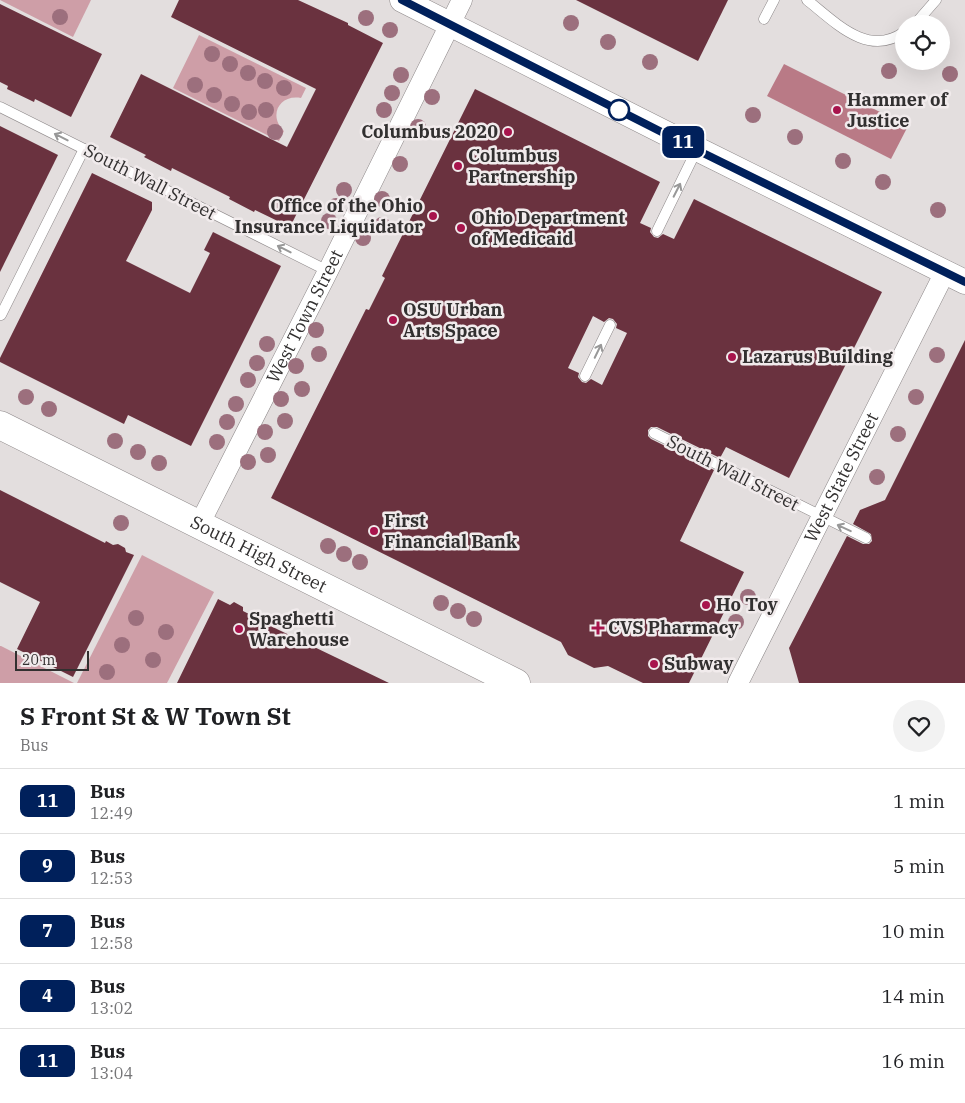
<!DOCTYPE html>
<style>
:root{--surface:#fff;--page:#f2f2f2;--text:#202124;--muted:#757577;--line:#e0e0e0}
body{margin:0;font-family:"IBM Plex Serif",serif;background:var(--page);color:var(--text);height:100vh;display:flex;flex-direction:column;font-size:19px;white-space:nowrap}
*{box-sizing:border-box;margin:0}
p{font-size:16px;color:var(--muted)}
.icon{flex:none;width:28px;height:28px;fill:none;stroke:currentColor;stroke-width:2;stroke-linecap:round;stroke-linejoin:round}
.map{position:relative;height:683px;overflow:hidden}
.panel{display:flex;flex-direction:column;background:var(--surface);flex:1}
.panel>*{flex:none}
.badge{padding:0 10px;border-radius:8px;font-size:18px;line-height:32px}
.tools{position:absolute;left:895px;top:15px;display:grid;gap:10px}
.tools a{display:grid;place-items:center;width:55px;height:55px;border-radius:50%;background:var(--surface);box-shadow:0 5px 20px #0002;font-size:25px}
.scale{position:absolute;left:15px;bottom:12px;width:74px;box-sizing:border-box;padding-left:5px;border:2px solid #323030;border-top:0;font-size:14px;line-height:18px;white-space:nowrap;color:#323030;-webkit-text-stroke:4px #f1ebec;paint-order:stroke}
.map>.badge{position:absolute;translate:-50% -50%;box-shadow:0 0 0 2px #fff}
.round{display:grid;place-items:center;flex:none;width:52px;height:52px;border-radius:26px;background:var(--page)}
.head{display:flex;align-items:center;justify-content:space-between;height:85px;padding:0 20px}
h1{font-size:24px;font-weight:700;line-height:38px}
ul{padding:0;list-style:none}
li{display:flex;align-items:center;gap:15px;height:65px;padding:0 20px;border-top:1px solid var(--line)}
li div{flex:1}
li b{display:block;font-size:19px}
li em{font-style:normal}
li .badge{min-width:55px;font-weight:700;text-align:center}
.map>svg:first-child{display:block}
.green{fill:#ce9ea7}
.water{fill:#b97a86}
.building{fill:#6a323f;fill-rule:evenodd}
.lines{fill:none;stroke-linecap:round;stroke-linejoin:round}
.service-casing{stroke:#8d8889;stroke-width:11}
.minor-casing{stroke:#8d8889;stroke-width:21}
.tertiary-casing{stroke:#8d8889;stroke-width:25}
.primary-casing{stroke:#8d8889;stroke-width:29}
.service{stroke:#fff;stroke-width:10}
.minor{stroke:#fff;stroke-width:20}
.tertiary{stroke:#fff;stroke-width:24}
.primary{stroke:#fff;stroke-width:28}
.tree{fill:#9c6f7d}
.oneway{stroke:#989898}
.line-casing{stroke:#fff;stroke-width:11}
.line{stroke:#00205b;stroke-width:8}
.stop-dot{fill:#fff;stroke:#00205b;stroke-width:2.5}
.poi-dot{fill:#a8144c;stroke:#f1ebec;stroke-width:2}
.labels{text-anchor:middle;stroke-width:5;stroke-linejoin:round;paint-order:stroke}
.poi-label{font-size:18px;font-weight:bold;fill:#323030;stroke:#f1ebec;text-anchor:start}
.street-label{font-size:18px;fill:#323030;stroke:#f1ebec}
</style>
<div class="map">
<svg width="965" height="683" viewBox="0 0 965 683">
<rect width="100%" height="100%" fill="#e3dede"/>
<g class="green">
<path d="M0,0h91l-18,37z"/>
<path d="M199,35l107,53 -5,10c-22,-4 -33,18 -17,33l-5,10 -106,-53z"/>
<path d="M142,555l72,37 -47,91h-90z"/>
<path d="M0,646h1l73,37h-74z"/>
</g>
<path class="water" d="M784,64l124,62 -17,33 -124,-63z"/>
<g class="building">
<path d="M179,0h119l50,23v2l35,18 -93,184 -35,-17 -1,2 -25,-13 1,-2 -58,-29 -1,3 -27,-14 2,-2 -36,-18 31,-63 146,73 29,-58 -145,-72z"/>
<path d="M576,0h152l-30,61z"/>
<path d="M0,4l102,50 -31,63 -36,-18 -1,3 -27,-13 1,-3 -8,-4z"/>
<path d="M475,89l185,93 -20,41 11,5 -1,4 4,5 4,1 5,-4 11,5 20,-40 188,93 -93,186 -63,-31 -6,11 -63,-31h-6l-3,3v6l3,3 63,31 -34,71 64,31 -55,111h-46l-35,-17 -14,2 -26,-13 -7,-13 -290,-144 95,-189 3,1 16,-32 -3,-2zM593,316l11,6 5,-4 4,1 4,5 -1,4 11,5 -25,52 -11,-6 -5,4 -4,-1 -4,-5 1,-4 -11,-5z"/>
<path d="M0,126l58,29 -58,117z"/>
<path d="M92,173l60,29v8l-26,51 64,32 20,-40 -6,-3 9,-18 68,34 -90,180 -63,-31 -4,9 -124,-62v-4z"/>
<path d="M965,340v343h-166l-10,-35 58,-112 16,8h6l3,-3 -1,-7 -18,-10 7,-14 25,-10z"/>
<path d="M0,490l105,53 1,-2 7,4 5,-1 7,4 1,4 8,3 -61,122 -56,-28 23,-47 -40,-20z"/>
<path d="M218,599l12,6 4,-3 9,5v4l12,6 -1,1 135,65h-212z"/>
</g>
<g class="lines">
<defs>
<g id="service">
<path d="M807,0c28,22 61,58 97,32"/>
<path d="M764,19l10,-19"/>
<path d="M915,24l21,-24"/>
<path d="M0,107l328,164"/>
<path d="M657,231l40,-82"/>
<path d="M1,315l83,-166"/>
<path d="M585,376l25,-51"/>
<path d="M654,433l212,105"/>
</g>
<g id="minor">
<path id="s1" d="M199,525l129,-254 134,-271"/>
<path id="s2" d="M738,683l207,-411"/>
</g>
<path id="tertiary" d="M402,0l295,149 268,133"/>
<g id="primary">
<path id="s3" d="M0,425l516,258"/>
</g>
</defs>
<use href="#service" class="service-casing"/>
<use href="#minor" class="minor-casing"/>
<use href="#tertiary" class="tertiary-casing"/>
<use href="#primary" class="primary-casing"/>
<use href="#service" class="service"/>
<use href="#minor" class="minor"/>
<use href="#tertiary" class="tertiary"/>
<use href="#primary" class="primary"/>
</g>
<g class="tree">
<circle cx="60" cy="17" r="8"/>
<circle cx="366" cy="18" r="8"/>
<circle cx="571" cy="23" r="8"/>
<circle cx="390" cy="30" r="8"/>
<circle cx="608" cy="42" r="8"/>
<circle cx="212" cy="54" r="8"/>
<circle cx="650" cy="62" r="8"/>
<circle cx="230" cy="64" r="8"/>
<circle cx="889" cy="71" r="8"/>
<circle cx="248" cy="73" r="8"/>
<circle cx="950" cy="74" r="8"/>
<circle cx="401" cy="75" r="8"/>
<circle cx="265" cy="81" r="8"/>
<circle cx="195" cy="85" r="8"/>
<circle cx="284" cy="88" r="8"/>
<circle cx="392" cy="93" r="8"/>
<circle cx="214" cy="95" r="8"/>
<circle cx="432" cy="97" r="8"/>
<circle cx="232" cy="104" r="8"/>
<circle cx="266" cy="110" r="8"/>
<circle cx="384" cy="110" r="8"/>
<circle cx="249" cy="112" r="8"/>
<circle cx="753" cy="115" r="8"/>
<circle cx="418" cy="127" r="8"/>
<circle cx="275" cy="132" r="8"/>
<circle cx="795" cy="137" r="8"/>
<circle cx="843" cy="161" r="8"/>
<circle cx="400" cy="164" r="8"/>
<circle cx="883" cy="182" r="8"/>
<circle cx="344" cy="190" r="8"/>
<circle cx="382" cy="199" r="8"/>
<circle cx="336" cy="206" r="8"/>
<circle cx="938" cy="210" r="8"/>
<circle cx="329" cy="221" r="8"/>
<circle cx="382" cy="225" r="8"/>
<circle cx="363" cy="238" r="8"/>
<circle cx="316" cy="330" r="8"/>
<circle cx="267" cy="344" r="8"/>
<circle cx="319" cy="354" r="8"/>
<circle cx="937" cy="355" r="8"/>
<circle cx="257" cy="363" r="8"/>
<circle cx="296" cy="366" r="8"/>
<circle cx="248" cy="380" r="8"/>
<circle cx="302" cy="389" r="8"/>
<circle cx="26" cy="397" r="8"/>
<circle cx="916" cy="397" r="8"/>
<circle cx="281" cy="399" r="8"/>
<circle cx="236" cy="404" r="8"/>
<circle cx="49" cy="409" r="8"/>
<circle cx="285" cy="421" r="8"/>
<circle cx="227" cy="422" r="8"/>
<circle cx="265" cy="432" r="8"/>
<circle cx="898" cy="434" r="8"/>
<circle cx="115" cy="441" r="8"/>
<circle cx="217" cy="442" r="8"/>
<circle cx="138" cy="452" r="8"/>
<circle cx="268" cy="455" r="8"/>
<circle cx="248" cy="462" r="8"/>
<circle cx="159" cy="463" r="8"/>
<circle cx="877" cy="477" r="8"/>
<circle cx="121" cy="523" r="8"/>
<circle cx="328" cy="546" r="8"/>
<circle cx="344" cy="554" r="8"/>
<circle cx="360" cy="562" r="8"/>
<circle cx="748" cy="597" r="8"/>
<circle cx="441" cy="603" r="8"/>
<circle cx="458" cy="611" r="8"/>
<circle cx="136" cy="618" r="8"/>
<circle cx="474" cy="619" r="8"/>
<circle cx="736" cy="622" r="8"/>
<circle cx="166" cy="632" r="8"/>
<circle cx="122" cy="645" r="8"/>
<circle cx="153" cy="660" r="8"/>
<circle cx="107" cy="672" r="8"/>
</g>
<defs><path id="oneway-shaft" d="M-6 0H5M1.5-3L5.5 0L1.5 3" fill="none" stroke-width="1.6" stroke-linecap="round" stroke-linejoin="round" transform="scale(1.25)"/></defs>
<g class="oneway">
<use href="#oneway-shaft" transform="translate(61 137) rotate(-153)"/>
<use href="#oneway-shaft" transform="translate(677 190) rotate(-63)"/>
<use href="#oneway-shaft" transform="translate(284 249) rotate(-153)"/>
<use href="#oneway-shaft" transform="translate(598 351) rotate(-64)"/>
<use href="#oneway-shaft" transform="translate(844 528) rotate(-155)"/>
</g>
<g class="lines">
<defs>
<path id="line" d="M402,0l295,150 268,132"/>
</defs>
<use href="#line" class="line-casing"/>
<use href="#line" class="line"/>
</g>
<circle class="stop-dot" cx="619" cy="110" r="10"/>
<g class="poi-dot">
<circle cx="837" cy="110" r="5"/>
<circle cx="508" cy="132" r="5"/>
<circle cx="458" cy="166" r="5"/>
<circle cx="433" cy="216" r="5"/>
<circle cx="461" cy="228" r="5"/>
<circle cx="393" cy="320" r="5"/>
<circle cx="732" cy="357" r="5"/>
<circle cx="374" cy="531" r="5"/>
<circle cx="706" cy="605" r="5"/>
<path d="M595.5 620.5h5v5h5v5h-5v5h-5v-5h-5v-5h5z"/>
<circle cx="239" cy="629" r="5"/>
<circle cx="654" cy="664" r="5"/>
</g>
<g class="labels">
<g class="poi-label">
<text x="847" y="106">Hammer of<tspan x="847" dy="21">Justice</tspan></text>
<text x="498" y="138" text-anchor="end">Columbus 2020</text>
<text x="468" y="162">Columbus<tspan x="468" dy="21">Partnership</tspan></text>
<text x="423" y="212" text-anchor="end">Office of the Ohio<tspan x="423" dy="21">Insurance Liquidator</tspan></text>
<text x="471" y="224">Ohio Department<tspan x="471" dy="21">of Medicaid</tspan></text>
<text x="403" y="316">OSU Urban<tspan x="403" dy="21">Arts Space</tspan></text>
<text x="742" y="363">Lazarus Building</text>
<text x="384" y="527">First<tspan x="384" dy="21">Financial Bank</tspan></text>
<text x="716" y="611">Ho Toy</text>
<text x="249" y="625">Spaghetti<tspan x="249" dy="21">Warehouse</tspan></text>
<text x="608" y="634">CVS Pharmacy</text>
<text x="664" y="670">Subway</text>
</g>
<g class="street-label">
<text transform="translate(150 182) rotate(27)" y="6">South Wall Street</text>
<text dy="6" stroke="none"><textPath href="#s1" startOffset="234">West Town Street</textPath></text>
<text transform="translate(733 473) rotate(27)" y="6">South Wall Street</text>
<text dy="6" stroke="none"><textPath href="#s2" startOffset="230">West State Street</textPath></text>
<text dy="6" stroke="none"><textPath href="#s3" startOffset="289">South High Street</textPath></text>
</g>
</g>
</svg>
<div class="tools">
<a><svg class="icon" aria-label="locate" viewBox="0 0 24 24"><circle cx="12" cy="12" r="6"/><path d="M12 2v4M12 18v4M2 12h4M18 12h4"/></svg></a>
</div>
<div class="scale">20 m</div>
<b class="badge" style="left:683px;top:142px;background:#00205b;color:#fff">11</b>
</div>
<section class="panel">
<div class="head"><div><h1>S Front St &amp; W Town St</h1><p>Bus</p></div><a class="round"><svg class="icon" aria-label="heart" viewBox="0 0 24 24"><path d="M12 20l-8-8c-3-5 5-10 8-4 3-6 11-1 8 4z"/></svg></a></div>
<ul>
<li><span class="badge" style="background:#00205b;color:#fff">11</span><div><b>Bus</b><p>12:49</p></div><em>1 min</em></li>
<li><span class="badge" style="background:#00205b;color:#fff">9</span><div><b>Bus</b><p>12:53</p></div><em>5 min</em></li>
<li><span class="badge" style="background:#00205b;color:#fff">7</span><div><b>Bus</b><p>12:58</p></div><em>10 min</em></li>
<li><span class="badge" style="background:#00205b;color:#fff">4</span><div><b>Bus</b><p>13:02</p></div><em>14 min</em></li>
<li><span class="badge" style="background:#00205b;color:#fff">11</span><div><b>Bus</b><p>13:04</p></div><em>16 min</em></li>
</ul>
</section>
